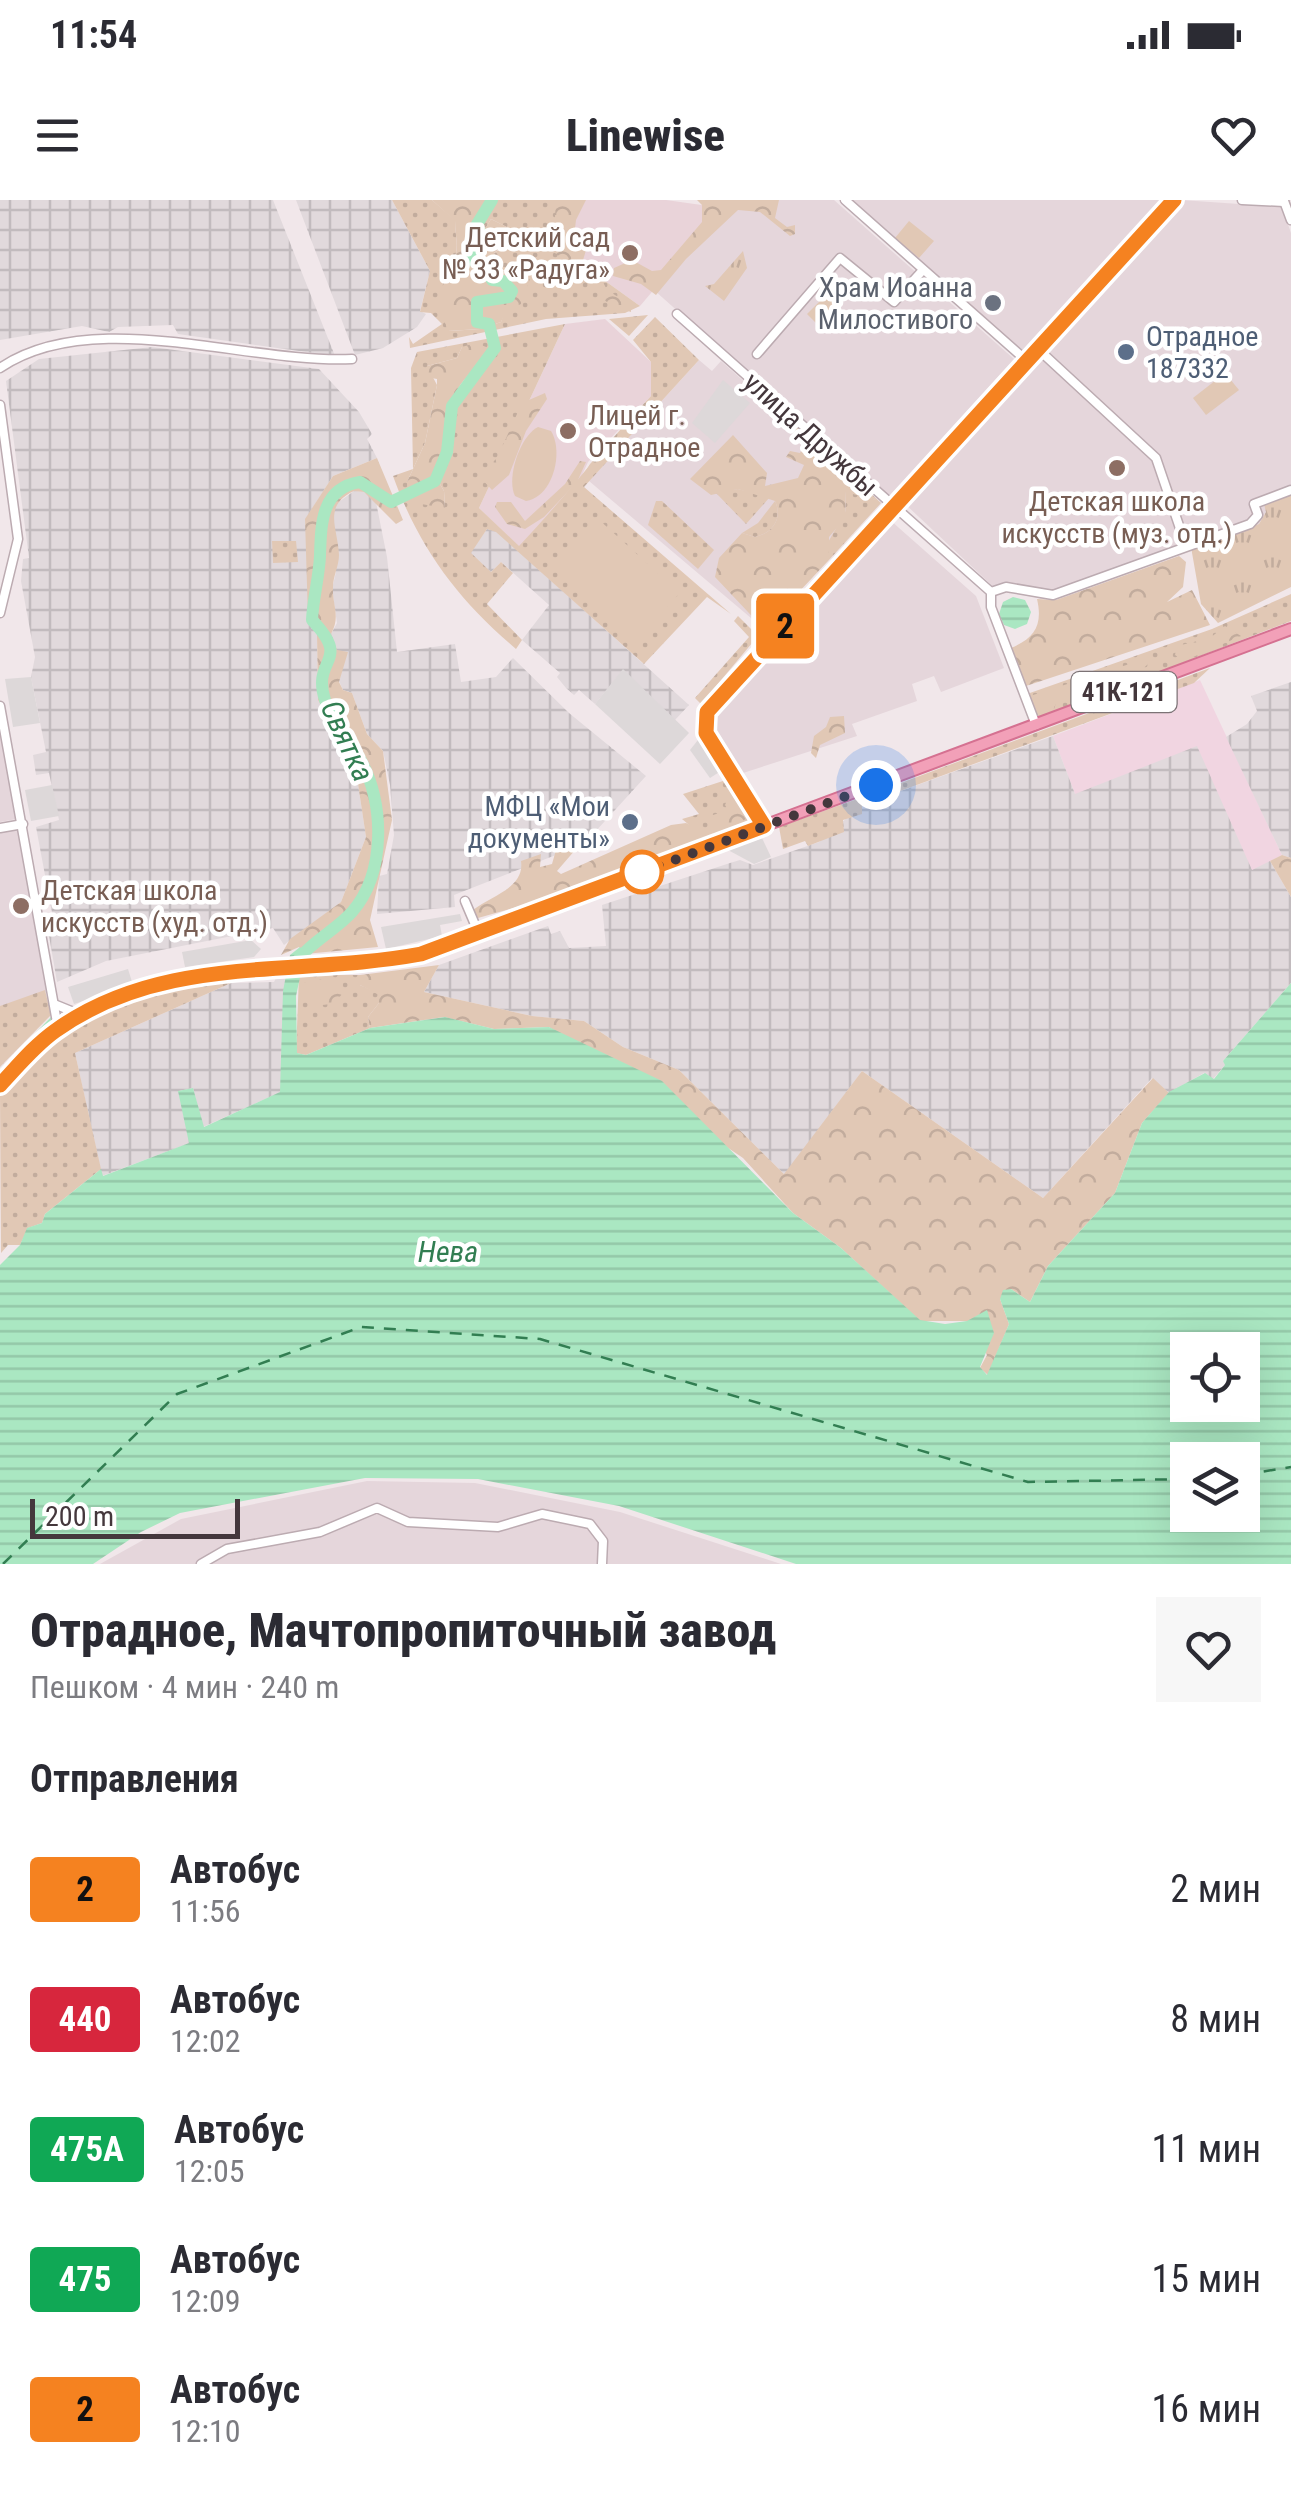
<!DOCTYPE html>
<html lang="ru">
<meta charset="utf-8">
<style>
:root{--surface:#fff;--page:#f7f7f7;--text:#2b2b33;--muted:#7c7c81}
body{margin:0;font-family:"Roboto Condensed",sans-serif;background:var(--page);color:var(--text);height:100vh;display:flex;flex-direction:column;font-size:38px;white-space:nowrap}
*{box-sizing:border-box;margin:0}
p{font-size:32px;color:var(--muted)}
.icon{flex:none;width:55px;height:55px;fill:none;stroke:currentColor;stroke-width:2;stroke-linecap:round;stroke-linejoin:round}
.map{position:relative;height:1364px;overflow:hidden}
.details{display:flex;flex-direction:column;background:var(--surface);flex:1}
.details>*{flex:none}
.badge{padding:0 20px;border-radius:8px;font-size:35px;line-height:65px}
.buttons{position:absolute;left:1170px;top:1132px;display:grid;gap:20px}
.buttons a{display:grid;place-items:center;width:90px;height:90px;border-radius:0px;background:var(--surface);box-shadow:0 10px 40px #0002;font-size:50px}
.scale{position:absolute;left:30px;bottom:25px;width:210px;box-sizing:border-box;padding-left:10px;border:5px solid #44373c;border-top:0;font-size:28px;line-height:35px;white-space:nowrap;color:#44373c;-webkit-text-stroke:8px #fff;paint-order:stroke}
.you{position:absolute;width:50px;height:50px;margin:-25px;border:8px solid #fff;border-radius:50%;background:#1a73e8;box-shadow:0 0 0 15px #1a73e833}
.map>.badge{position:absolute;translate:-50% -50%;box-shadow:0 0 0 5px #fff}
h2{padding:0 30px;font-size:38px;line-height:90px}
.round{display:grid;place-items:center;flex:none;width:105px;height:105px;border-radius:0px;background:var(--page)}
.head{display:flex;align-items:center;justify-content:space-between;height:170px;padding:0 30px}
h1{font-size:48px;font-weight:800;line-height:75px}
ul{padding:0;list-style:none}
li{display:flex;align-items:center;gap:30px;height:130px;padding:0 30px}
li div{flex:1}
li b{display:block;font-size:38px}
li em{font-style:normal}
li .badge{min-width:110px;font-weight:700;text-align:center}
.status{display:flex;justify-content:space-between;align-items:center;height:70px;padding:0 50px;background:var(--surface);direction:ltr}
.status svg{height:28px;fill:currentColor}
header{display:flex;justify-content:space-between;align-items:center;height:130px;padding:0 30px;background:var(--surface);font-size:45px;font-weight:800}
.map>svg:first-child{display:block}
.residential{fill:#e5d6db}
.commercial{fill:#f1d5e1}
.industrial{fill:url(#industrial-grid)}
.education{fill:#e9d3d9}
.grass{fill:url(#grass-dots);fill-rule:evenodd}
.forest{fill:url(#forest-crowns)}
.park{fill:url(#park-tufts)}
.pitch{fill:#e1c8b5}
.parking{fill:#ddd8d9}
.water{fill:url(#water-rules);fill-rule:evenodd}
.lines{fill:none;stroke-linecap:round;stroke-linejoin:round}
.stream{stroke:#aae7c2;stroke-width:2.5}
.river{stroke:#aae7c2;stroke-width:12}
.ferry{stroke:#327e52;stroke-width:2.5;stroke-dasharray:12 10;stroke-linecap:butt}
.minor-casing{stroke:#bcabb1;stroke-width:11}
.major-casing{stroke:#d57191;stroke-width:14}
.minor{stroke:#fff;stroke-width:8}
.major{stroke:#f2a0b8;stroke-width:10}
.line-casing{stroke:#fff;stroke-width:22}
.line{stroke:#f58220;stroke-width:15}
.walk{stroke:#44373c;stroke-width:10;stroke-dasharray:0 18}
.education-dot{fill:#8d6e63;stroke:#fff;stroke-width:4}
.worship-dot{fill:#6b7280;stroke:#fff;stroke-width:4}
.service-dot{fill:#5c6f8a;stroke:#fff;stroke-width:4}
.stop-dot{fill:#fff;stroke:#f58220;stroke-width:5}
.labels{text-anchor:middle;stroke-width:9;stroke-linejoin:round;paint-order:stroke}
.shield{fill:#fff;stroke:#7c7376;stroke-width:2.5}
.shield-label{font-size:25px;font-weight:bold;fill:#44373c}
.education-label{font-size:28px;fill:#785e54;stroke:#fff;text-anchor:start}
.worship-label{font-size:28px;fill:#5b616d;stroke:#fff;text-anchor:end}
.service-label{font-size:28px;fill:#4e5e75;stroke:#fff;text-anchor:start}
.street-label{font-size:28px;fill:#44373c;stroke:#fff}
.water-label{font-size:30px;font-style:italic;fill:#327e52;stroke:#fff}
</style>
<div class="status"><b>11:54</b><svg viewBox="0 0 49 12"><path d="M0 12V9h3v3zM5 12V6h3v6zM10 12V3h3v9zM15 12V0h3v12zM26 1h20v11H26zM47 4h2v5h-2z"/></svg></div>
<header><svg class="icon" aria-label="menu" viewBox="0 0 24 24"><path d="M4 6h16M4 12h16M4 18h16"/></svg>Linewise<svg class="icon" aria-label="heart" viewBox="0 0 24 24"><path d="M12 20l-8-8c-3-5 5-10 8-4 3-6 11-1 8 4z"/></svg></header>
<div class="map">
<svg width="1291" height="1364" viewBox="0 0 1291 1364">
<defs>
<pattern id="industrial-grid" width="8" height="8" patternUnits="userSpaceOnUse" patternTransform="scale(2.5)"><rect width="8" height="8" fill="#e1d9dc"/><path d="M0 4h8M4 0v8" fill="none" stroke="#c2bbbe"/></pattern>
<pattern id="grass-dots" width="8" height="8" patternUnits="userSpaceOnUse" patternTransform="scale(2.5)"><rect width="8" height="8" fill="#e1c8b5"/><path d="M2 2h.1M6 6h.1" fill="none" stroke="#c2ac9d" stroke-width="1.8" stroke-linecap="round"/></pattern>
<pattern id="forest-crowns" width="20" height="18" patternUnits="userSpaceOnUse" patternTransform="scale(2.5)"><rect width="20" height="18" fill="#e1c8b5"/><path d="M2 6a3 3 0 1 1 6 0M12 15a3 3 0 1 1 6 0" fill="none" stroke="#c2ac9d"/></pattern>
<pattern id="park-tufts" width="24" height="20" patternUnits="userSpaceOnUse" patternTransform="scale(2.5)"><rect width="24" height="20" fill="#e1c8b5"/><path d="M3 7l-1-3M5 7V3M7 7l1-3M15 17l-1-3M17 17v-4M19 17l1-3" fill="none" stroke="#c2ac9d"/></pattern>
<pattern id="water-rules" width="6" height="5" patternUnits="userSpaceOnUse" patternTransform="scale(2.5)"><rect width="6" height="5" fill="#aae7c2"/><path d="M0 2.5h6" fill="none" stroke="#94c7a8"/></pattern>
</defs>
<rect width="100%" height="100%" fill="#f1e7ea"/>
<g class="residential">
<path d="M728,0h106l180,159 -126,140 -234,-209z"/>
<path d="M848,0h319l-140,157z"/>
<path d="M1181,0l101,7 9,26v260l-25,19 -7,12 -204,73 -14,2 -35,-10 -7,3 -95,-89z"/>
<path d="M699,160l13,11 9,-10 160,142 -117,126 -175,-148 61,-67 -5,-7 7,-7 6,5z"/>
<path d="M890,320l86,76 28,72 -63,24 -7,-16 -22,8 5,17 -65,23 5,12 -117,38 -27,-41 -1,-19 7,-12z"/>
<path d="M0,534l16,85 -16,3z"/>
<path d="M19,629l28,163 -47,18v-178z"/>
<path d="M367,1281l108,2 145,29 161,52h-681l81,-45z"/>
</g>
<path class="commercial" d="M1200,480l82,175 -29,16 -178,-77 -22,-58z"/>
<g class="industrial">
<path d="M0,0h273l62,156 -157,-22 -5,-9 -55,2 -9,5 -27,-6 -82,14z"/>
<path d="M296,0h96l38,71 -10,40 6,3 -9,13 -34,21 -28,7z"/>
<path d="M152,147l167,22 40,43 13,22 -5,5 10,19 -44,18 -28,44 12,114 1,66 37,64 11,73 -25,65 -57,43 -11,-17 -167,33 -49,21 -10,-58 7,-1 -18,-96 23,-7 -10,-47 -13,2 -3,-20 13,-3 -15,-75 4,-20 -14,-76 2,-22 6,-1 -23,-177 33,-22z"/>
<path d="M354,291l10,1 12,10 11,55 10,95 58,-8 6,38 35,-5 17,-19 56,55 77,63 -62,68 -130,51 1,12 -78,7 2,-38 8,-2 7,-39 -4,-50 -7,-34 -16,-17 -15,-41 -9,-3 -4,-9 -8,-47 6,-11 -5,-34 4,-17 -3,-58 3,-10z"/>
<path d="M487,329l9,2 193,174 -14,15 -52,-50 -28,34 -16,-14 -5,5 -8,-7 -9,-11 3,-4 -38,-33 27,-35 -48,-43 -10,10 -21,-19z"/>
<path d="M1291,482v176l-9,-3 -56,-118 21,-13 10,-13 -6,-15z"/>
<path d="M1053,536l22,58 122,-48 55,124 18,-9 21,36v86l-68,78 3,3 -13,15 -9,-6 -35,20 -17,-15 -109,120 -181,-127 -77,104 -106,-105 -56,-23 -39,-26 -52,-5 -108,-24 15,-27 109,-39 3,8 9,-3 9,17 37,-2 -4,-41 128,-42 10,-3 13,5 66,-23 43,-37z"/>
<path d="M287,775l-6,117 -78,35 -10,-39 -14,3 11,52 -88,33 -27,-123 156,-70 43,-1 3,-6z"/>
</g>
<g class="education">
<path d="M569,0h97l57,8 -83,98 -57,-41 -15,-22z"/>
<path d="M605,119l46,43v34l-63,66 -10,22 -59,63 -40,-39 86,-184z"/>
</g>
<g class="grass">
<path d="M392,0h40l23,20c0,11 3,24 1,33 -8,33 -23,44 -7,78l31,-2 21,-7 16,-51 -16,-1 -7,-17 28,-18 -31,-16 -16,28 -1,-27 13,-20h82l-1,43 15,22 57,41 -15,7 -79,6 -136,29 -1,-11 4,7 29,-20 -11,-11 -11,-1 10,-41z"/>
<path d="M648,115l-19,21 -20,-17z"/>
<path d="M655,117l44,43 -41,45 -6,-5 -7,6 5,8 -66,73 147,127 -24,-17 -63,67 -148,-132 -9,-3 -16,24 20,19 10,-10 12,11 -26,31 35,36 -6,9c-58,-49 -97,-101 -123,-173l20,-7 -2,-101 6,-16 148,-28 -86,184 40,38c47,-49 85,-101 132,-150v-34l-18,-22zM462,147l23,8c-20,20 -33,43 -41,70 -5,17 -2,30 -11,47l11,19 1,16c-18,-5 -26,-10 -38,-25l18,-39 12,-58 -10,-19 30,-8z"/>
<path d="M765,197l116,106 -52,57 -2,-16 19,-33 -1,-20 31,9 -112,-98z"/>
<path d="M738,289l32,8 -24,27 -31,-32z"/>
<path d="M656,301h6l52,49 -16,19 -50,-44z"/>
<path d="M775,301c8,17 -2,32 -20,36l-13,-4 16,-10z"/>
<path d="M884,306l2,6 -111,120 -8,-1z"/>
<path d="M272,341h24l2,21 -25,1z"/>
<path d="M1291,394v27l-254,98 -10,-25 185,-65z"/>
<path d="M738,416l20,20 -57,68 -6,-6 54,-61 -15,-16z"/>
<path d="M762,436l-3,13 -55,56 56,-68z"/>
<path d="M1210,468l-16,15 -310,114 -2,-7z"/>
<path d="M729,579l22,38 -6,9 -38,14 -25,-21 17,-5 -16,-20z"/>
<path d="M871,594l3,7 -12,4v9l-19,6 1,12 -36,14 -3,-5 -22,8 -4,-22z"/>
<path d="M299,775h61v10l20,9 -1,9 -11,14 2,11 -64,27 -10,-2z"/>
<path d="M230,779l1,4 -156,70 26,116 -56,45 -3,9 -14,5 -8,17h-12l-7,8 -1,-159c61,-74 135,-108 230,-115z"/>
<path d="M45,790l6,25 -51,52v-61z"/>
</g>
<g class="forest">
<path d="M432,0h55l-13,20 1,26 16,-27 32,16 -3,9 -14,-1 -12,10 7,17 29,9 -9,25 -15,7 -5,11 -21,7 -32,2c-19,-46 -3,-36 8,-77 2,-10 -1,-23 -1,-33z"/>
<path d="M556,0h30l-10,20 -2,17 13,10 -7,23 21,8 6,12 24,15v7l-21,-7 -57,-54z"/>
<path d="M697,0h82l-4,18 12,9 8,-2v9l-5,2 -30,-24 -22,-2 -52,49 -30,36 -15,-11 -28,-8 1,-8 18,-8 20,11 9,-1 41,-48v-17z"/>
<path d="M475,143l14,5c-9,19 -31,32 -37,54 -6,24 -8,47 -19,70l11,19 1,17 -30,-5 -7,-6 -1,-15 18,-39 12,-58v-6l-11,-2 1,-11 30,-8 5,-11z"/>
<path d="M545,193l2,6 -21,32 -17,44 -17,15 -13,-14 18,-18 25,-55z"/>
<path d="M763,202l113,98 -31,-8 1,25 -17,20v23l-65,69 -49,-52 4,-19 23,-25 13,4c18,-4 28,-19 20,-36l-37,-12 -27,6 -21,-16 43,-44 34,38 -2,13 33,-8 6,-13 -18,-8 4,-6 10,2 5,-9z"/>
<path d="M615,238l9,2c-11,20 -33,34 -47,53l-3,-3 16,-26z"/>
<path d="M377,258l26,62 -7,4 -32,-32 -10,-1c-32,15 -16,37 -15,64 0,11 -6,21 -6,32 -1,18 8,29 -2,47l6,16 11,2 -9,30 4,8 9,3 15,41 16,17 9,69 -22,100 8,27 -73,7 -6,-7 -18,8 9,-16 51,-37 25,-65 -11,-73 -37,-64 -1,-66 -9,-15 -3,-100 28,-43z"/>
<path d="M580,261l6,1 -9,20 -33,35 -19,12 -18,-5 -12,-17 2,-5h14l14,19 40,-37z"/>
<path d="M1179,356l7,6 -3,25 -16,15 25,-12 18,35 -184,61 -15,-38c24,-10 32,-23 26,-49l19,1z"/>
<path d="M1225,426l16,10 -57,25 -9,-6 2,-9 33,-8z"/>
<path d="M1145,459l3,5c-21,21 -61,41 -91,36l-3,9 -13,6 -11,-19z"/>
<path d="M1150,492l2,6 -71,26 1,-6z"/>
<path d="M844,516l1,17 -25,12 -4,13 -5,-5 3,-17 12,-9 4,-10z"/>
<path d="M732,590l15,21 -1,8 -23,11 -13,-14 18,-6 -3,-5z"/>
<path d="M686,623l13,6 5,9 -158,61 -68,19 -5,-8c19,-15 52,-22 48,-49l20,-7 -1,13 12,-3 4,-14 20,-1 -19,22 4,3 110,-49z"/>
<path d="M1282,655l9,3v39l-21,-36z"/>
<path d="M439,765l-15,27 108,24 52,5 39,26 56,23 105,104 78,-103 181,127 110,-120 16,15 -27,30 -27,70 -67,73 -18,36 -19,-13 -11,10 9,25 -21,51 -8,-7 7,-13 -20,-34h-47l-79,-73 -48,-35 -50,-55 -194,-131 -55,2 -50,-12 -74,11 -2,-11 11,-14v-8l-19,-10v-10z"/>
<path d="M330,778l12,4 2,9c-10,17 -26,17 -43,8l1,-16z"/>
</g>
<g class="park">
<path d="M909,21l25,20 -15,17 -24,-20z"/>
<path d="M743,51l4,17 -23,33 -19,-15 9,-2z"/>
<path d="M829,92l12,11 -7,7 5,4 -20,12 -12,-12z"/>
<path d="M1291,293v94l-73,36 -17,-19 -10,-57 68,-23 7,-12 -2,-8z"/>
</g>
<g class="pitch">
<path d="M1225,173l14,17 -33,25 -13,-17z"/>
<path d="M538,227l13,4c13,21 2,66 -25,70l-11,-5c-9,-18 5,-60 23,-69z"/>
<path d="M596,317l84,76 -45,50 -84,-76z"/>
</g>
<g class="parking">
<path d="M723,180l27,23 -35,40 -23,-20z"/>
<path d="M623,469l66,64 -29,31 -65,-60z"/>
<path d="M31,477l9,46 -27,4 -8,-48z"/>
<path d="M698,540l23,31 -11,7 -20,-28z"/>
<path d="M52,585l7,31 -28,5 -6,-31z"/>
<path d="M762,638l9,19 -17,7 -26,-14z"/>
<path d="M460,714l2,7 -22,4 2,11 -56,13 -5,-22z"/>
<path d="M251,740l10,9 -7,8 -69,10 -3,-15z"/>
<path d="M128,769l5,16 -59,19 -6,-17z"/>
</g>
<g class="water">
<path d="M1013,397l12,3 6,12 -4,12 -12,5 -11,-4 -5,-11 4,-12z"/>
<path d="M300,747l5,7 -9,42 1,57 9,2 64,-27 75,-11 49,12 55,-2 113,54 131,132 48,35 79,72 25,4 22,-3 20,-11 7,23 -14,34 7,8 22,-51 -9,-25 3,-9 8,-1 19,13 18,-36 67,-73 27,-70 27,-31 36,-19 9,6 11,-14 -2,-4 68,-78v581h-495l-177,-58 -141,-27 -113,-1 -185,35 -39,19 -48,32h-93v-299l20,-20 7,-17 15,-5 3,-9 56,-45 2,7 86,-33 -11,-52 15,-3 11,39 76,-35 3,-101 7,-36zM1188,1150h54v55h-54zM1188,1260h54v55h-54z"/>
</g>
<g class="lines">
<path class="stream" d="M0,871l52,-53"/>
<path class="river" d="M296,763c13,-20 40,-33 56,-51 34,-39 33,-110 8,-153 -11,-20 -27,-36 -35,-59 -14,-43 28,-37 -13,-80 1,-21 7,-43 8,-64 1,-32 1,-68 40,-74l31,20 44,-21 12,-29 5,-46 43,-58 -6,-24 -12,-2v-20l32,-5 3,-6 -9,-10 -11,-1 -5,-10 -16,-11v-9l8,-6 3,-10 -6,-8 16,-26"/>
<g class="ferry">
<path d="M1242,1275l49,-8"/>
<path d="M3,1364l174,-170 184,-67 179,12 488,143 160,-3"/>
</g>
<defs>
<g id="minor">
<path d="M845,0l183,162"/>
<path d="M1242,0l42,2"/>
<path d="M1284,1l7,19"/>
<path d="M677,114l314,278v15l45,118"/>
<path d="M1039,150l117,108 30,88"/>
<path d="M757,154l83,-96 54,44 29,-32"/>
<path d="M0,168c93,-63 246,-4 352,-9"/>
<path d="M0,205l18,134 -18,74"/>
<path d="M991,392l15,-5 47,8 197,-71 8,-9 -4,-11 37,-14"/>
<path d="M0,506l58,322"/>
<path d="M764,626l-58,-93 1,-21 468,-512"/>
<path d="M0,628l23,-4"/>
<path d="M465,701l14,33"/>
<path d="M54,804l27,11"/>
<path d="M201,1364l26,-15 93,-17 57,-24 31,14 90,5 44,-13 48,10 13,17 -1,23"/>
</g>
<path id="major" d="M0,886c14,-15 27,-32 42,-46 105,-91 254,-61 379,-86l870,-325"/>
</defs>
<use href="#minor" class="minor-casing"/>
<use href="#major" class="major-casing"/>
<use href="#minor" class="minor"/>
<use href="#major" class="major"/>
</g>
<g class="lines">
<defs>
<path id="line" d="M0,885c17,-18 34,-39 55,-54 108,-78 242,-54 366,-77l343,-128 -58,-93 1,-21 467,-512"/>
</defs>
<use href="#line" class="line-casing"/>
<use href="#line" class="line"/>
<path class="walk" d="M642,672l234,-87"/>
</g>
<g class="education-dot">
<circle cx="630" cy="53" r="10"/>
<circle cx="568" cy="231" r="10"/>
<circle cx="1117" cy="268" r="10"/>
<circle cx="21" cy="706" r="10"/>
</g>
<circle class="worship-dot" cx="993" cy="103" r="10"/>
<g class="service-dot">
<circle cx="1126" cy="152" r="10"/>
<circle cx="630" cy="622" r="10"/>
</g>
<circle class="stop-dot" cx="642" cy="672" r="20"/>
<g class="labels">
<rect class="shield" x="1071.5" y="472" width="105" height="40" rx="8"/>
<g class="shield-label">
<text x="1124" y="501">41К-121</text>
</g>
<g class="education-label">
<text x="610" y="47" text-anchor="end">Детский сад<tspan x="610" dy="32">№ 33 «Радуга»</tspan></text>
<text x="588" y="225">Лицей г.<tspan x="588" dy="32">Отрадное</tspan></text>
<text x="1117" y="311" text-anchor="middle">Детская школа<tspan x="1117" dy="32">искусств (муз. отд.)</tspan></text>
<text x="41" y="700">Детская школа<tspan x="41" dy="32">искусств (худ. отд.)</tspan></text>
</g>
<g class="worship-label">
<text x="973" y="97">Храм Иоанна<tspan x="973" dy="32">Милостивого</tspan></text>
</g>
<g class="service-label">
<text x="1146" y="146">Отрадное<tspan x="1146" dy="32">187332</tspan></text>
<text x="610" y="616" text-anchor="end">МФЦ «Мои<tspan x="610" dy="32">документы»</tspan></text>
</g>
<g class="street-label">
<text transform="translate(811 234) rotate(42)" y="10">улица Дружбы</text>
</g>
<g class="water-label">
<text transform="translate(347 541) rotate(65)" y="10">Святка</text>
<text x="448" y="1062">Нева</text>
</g>
</g>
</svg>
<div class="buttons">
<a><svg class="icon" aria-label="locate" viewBox="0 0 24 24"><circle cx="12" cy="12" r="6"/><path d="M12 2v4M12 18v4M2 12h4M18 12h4"/></svg></a>
<a><svg class="icon" aria-label="layers" viewBox="0 0 24 24"><path d="M12 4l9 5-9 5-9-5zM3 14l9 5 9-5"/></svg></a>
</div>
<div class="scale">200 m</div>
<div class="you" style="left:876px;top:585px"></div>
<b class="badge" style="left:785px;top:426px;background:#f58220;color:#111">2</b>
</div>
<section class="details">
<div class="head"><div><h1>Отрадное, Мачтопропиточный завод</h1><p>Пешком · 4 мин · 240 m</p></div><a class="round"><svg class="icon" aria-label="heart" viewBox="0 0 24 24"><path d="M12 20l-8-8c-3-5 5-10 8-4 3-6 11-1 8 4z"/></svg></a></div>
<h2>Отправления</h2>
<ul>
<li><span class="badge" style="background:#f58220;color:#111">2</span><div><b>Автобус</b><p>11:56</p></div><em>2 мин</em></li>
<li><span class="badge" style="background:#d7263d;color:#fff">440</span><div><b>Автобус</b><p>12:02</p></div><em>8 мин</em></li>
<li><span class="badge" style="background:#10a855;color:#fff">475А</span><div><b>Автобус</b><p>12:05</p></div><em>11 мин</em></li>
<li><span class="badge" style="background:#10a855;color:#fff">475</span><div><b>Автобус</b><p>12:09</p></div><em>15 мин</em></li>
<li><span class="badge" style="background:#f58220;color:#111">2</span><div><b>Автобус</b><p>12:10</p></div><em>16 мин</em></li>
</ul>
</section>
